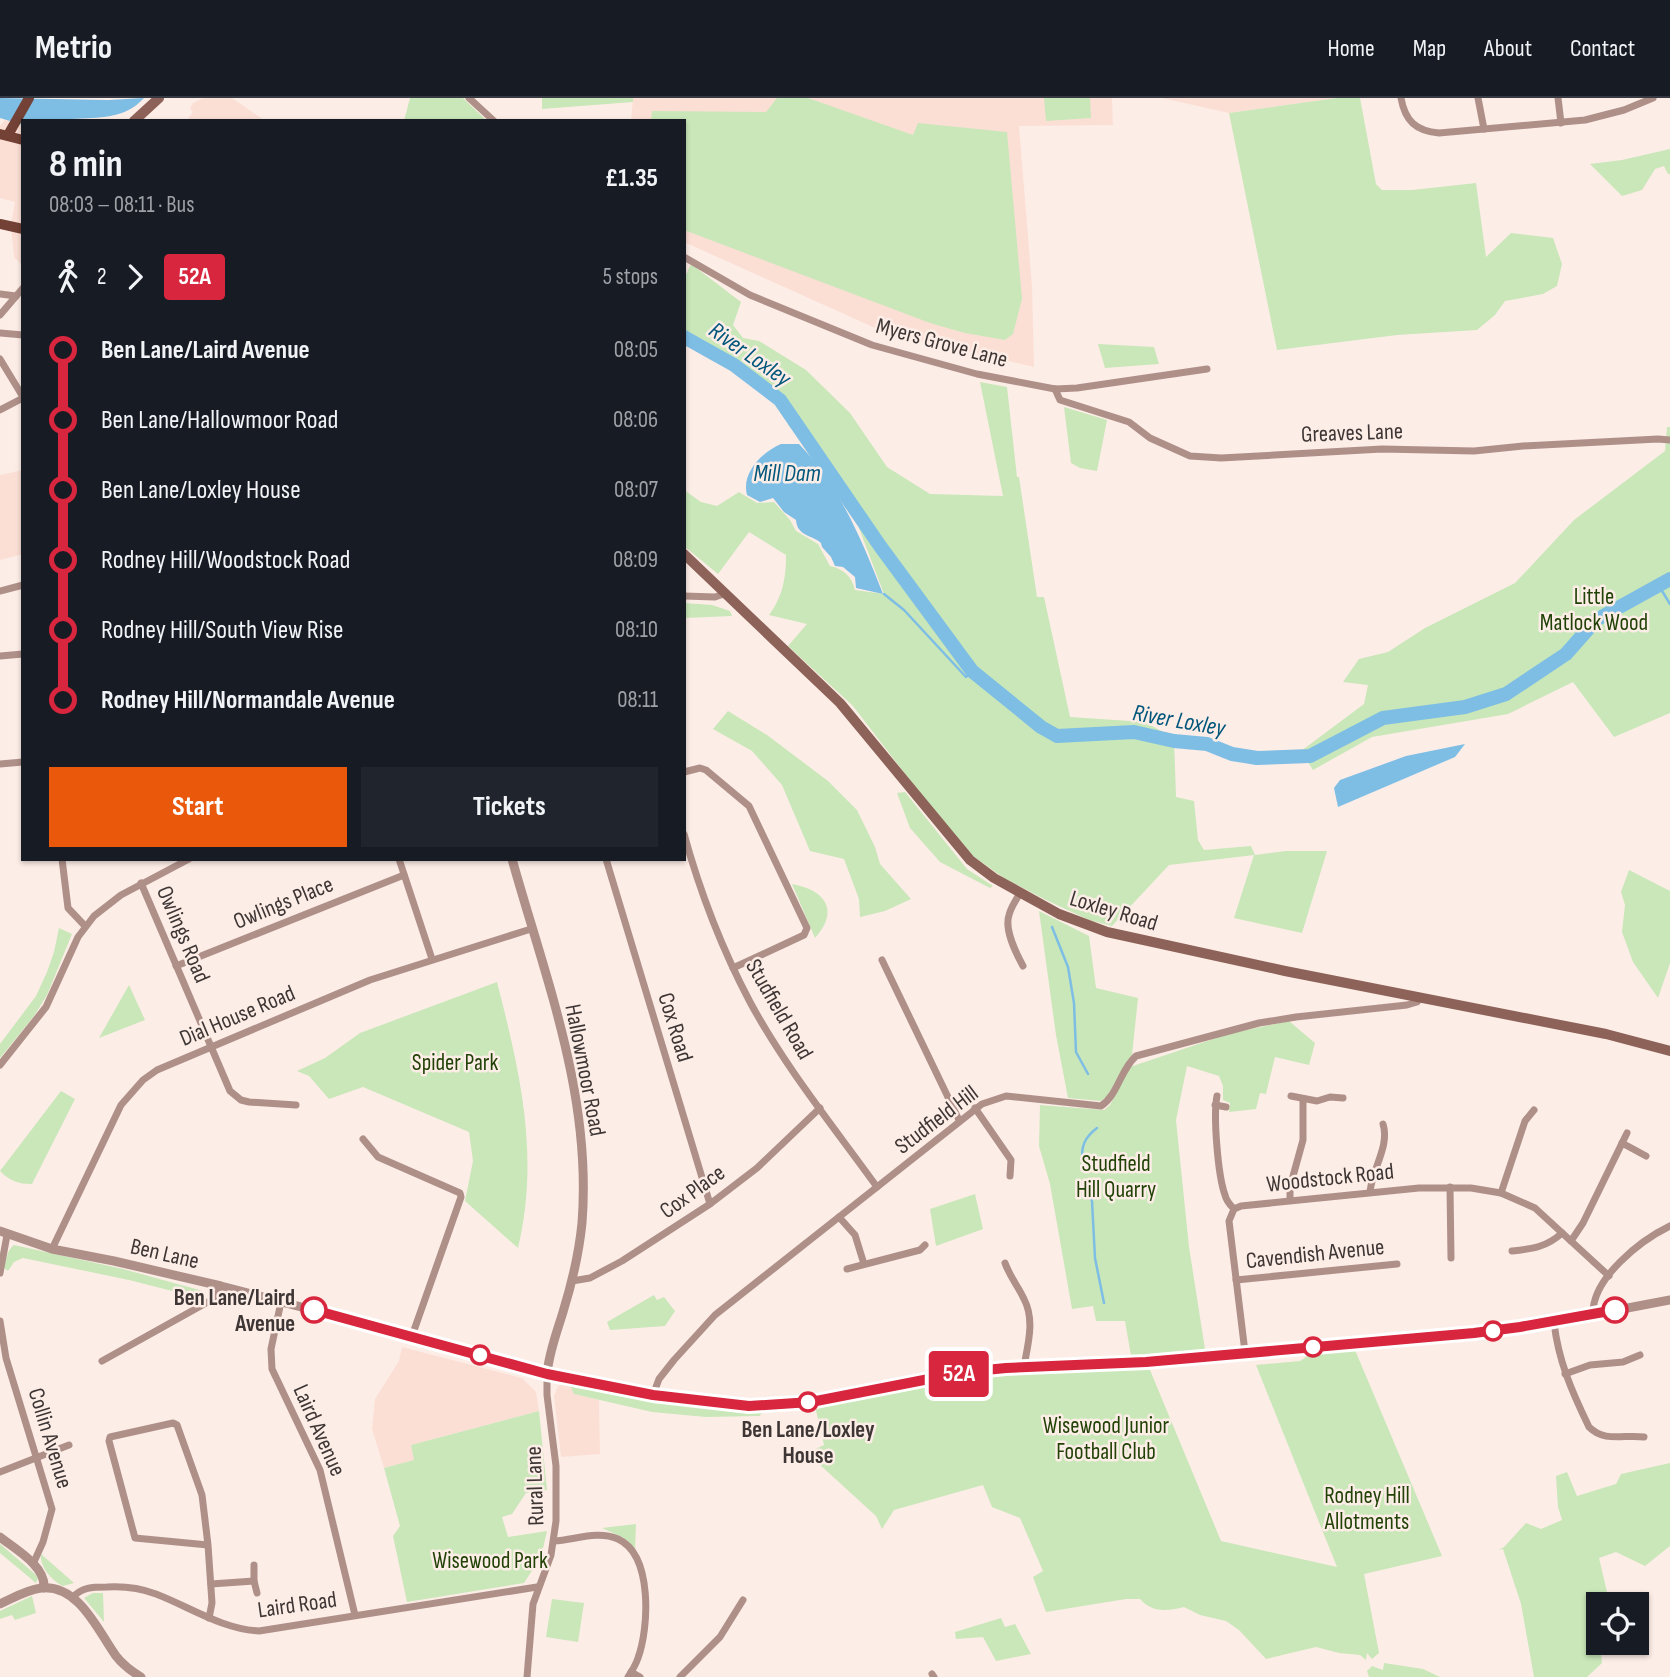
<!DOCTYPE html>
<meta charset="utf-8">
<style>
:root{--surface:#171b24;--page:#20242c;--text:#f1f3f6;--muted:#9ea1a6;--line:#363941;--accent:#ea580c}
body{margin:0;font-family:"Sofia Sans Condensed",sans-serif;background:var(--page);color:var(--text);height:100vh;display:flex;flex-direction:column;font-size:26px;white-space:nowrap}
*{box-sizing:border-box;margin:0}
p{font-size:23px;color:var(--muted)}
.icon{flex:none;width:38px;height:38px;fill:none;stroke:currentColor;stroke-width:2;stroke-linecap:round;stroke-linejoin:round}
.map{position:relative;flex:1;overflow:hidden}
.panel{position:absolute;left:21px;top:21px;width:665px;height:742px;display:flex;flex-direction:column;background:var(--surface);border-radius:0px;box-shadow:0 2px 5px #0004}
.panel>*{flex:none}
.badge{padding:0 14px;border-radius:5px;font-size:24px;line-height:46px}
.controls{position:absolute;left:1586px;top:1494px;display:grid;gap:14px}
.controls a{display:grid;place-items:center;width:63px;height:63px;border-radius:0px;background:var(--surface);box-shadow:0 2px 5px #0004;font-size:35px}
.map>.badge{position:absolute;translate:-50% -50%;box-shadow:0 0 0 4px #fff}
.legs{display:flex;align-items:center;gap:10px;height:77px;padding:0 28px;font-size:23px}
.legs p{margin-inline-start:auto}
.summary{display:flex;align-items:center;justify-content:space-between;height:119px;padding:0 28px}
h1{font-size:38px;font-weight:700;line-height:52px}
.action{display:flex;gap:14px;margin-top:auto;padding:14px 28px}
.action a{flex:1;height:80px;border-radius:0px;background:var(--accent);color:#fff;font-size:28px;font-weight:700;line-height:80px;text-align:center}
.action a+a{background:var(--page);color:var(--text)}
ul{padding:0 28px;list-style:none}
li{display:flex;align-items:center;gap:24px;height:70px;font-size:26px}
li i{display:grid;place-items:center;width:10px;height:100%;margin:0 9px;background:currentColor}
li i::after{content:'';width:18px;height:18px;margin:-9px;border:5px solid;border-radius:50%;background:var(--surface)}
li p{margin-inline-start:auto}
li:first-child i{background:linear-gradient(#0000 50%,currentColor 0)}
li:last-child i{background:linear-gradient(currentColor 50%,#0000 0)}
header{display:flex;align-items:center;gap:42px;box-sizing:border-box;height:98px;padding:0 35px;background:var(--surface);border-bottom:2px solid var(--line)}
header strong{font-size:33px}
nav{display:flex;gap:38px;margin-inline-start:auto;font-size:24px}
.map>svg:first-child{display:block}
.built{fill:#fbdfd5}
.green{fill:#c9e7b9}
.water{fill:#7ebee5}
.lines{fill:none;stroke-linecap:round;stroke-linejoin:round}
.stream{stroke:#7ebee5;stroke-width:2.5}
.river{stroke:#7ebee5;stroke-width:14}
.minor{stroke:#af9089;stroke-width:7}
.tertiary{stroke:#af9089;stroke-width:9}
.secondary{stroke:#8d6258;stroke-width:10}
.primary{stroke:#734135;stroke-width:10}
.line-1-casing{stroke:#fff;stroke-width:16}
.line-1{stroke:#d7263d;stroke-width:10}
.stop-1-dot{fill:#fff;stroke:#d7263d;stroke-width:3.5}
.labels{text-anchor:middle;stroke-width:5;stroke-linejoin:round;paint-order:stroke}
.street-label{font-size:23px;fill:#3e3634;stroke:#fdede7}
.park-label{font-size:23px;fill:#214206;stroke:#fdede7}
.stop-label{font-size:23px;font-weight:bold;fill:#3e3634;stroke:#fdede7;text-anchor:end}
.water-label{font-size:24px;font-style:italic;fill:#00567b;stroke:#fdede7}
</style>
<header>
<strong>Metrio</strong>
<nav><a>Home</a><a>Map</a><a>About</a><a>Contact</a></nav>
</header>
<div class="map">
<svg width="1670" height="1579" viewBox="0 0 1670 1579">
<rect width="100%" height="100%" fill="#fdede7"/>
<g class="built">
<path d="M203,0h29l29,20 -1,3h-74l7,-9 -3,-4 3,-5z"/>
<path d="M633,0h479l1,27 -94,1 13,160 2,81 -150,-35 -200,-90v-121h-53z"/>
<path d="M1162,0h175l-108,15z"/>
<path d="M5,22l18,5v141l-9,-9 -3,-32 4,-23 -15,-4v-72z"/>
<path d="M23,372v84l-23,6v-85z"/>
<path d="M402,1249l120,31 14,14 3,19 -128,34 4,15 -31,8 -12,-39 3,-30 24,-38z"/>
<path d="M568,1283l7,13 24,6 1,54 -39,3 -7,-61 4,-10z"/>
</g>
<g class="green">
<path d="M410,0h53l24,23h-83z"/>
<path d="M542,0h91v4l-91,7z"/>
<path d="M777,0h31l105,37 5,-12 89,9 15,167 -9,35 -8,6 -40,-7 -35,-10 -246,-93v-109h-33l1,-10 114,1z"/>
<path d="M1044,0h46l1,20 -45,3z"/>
<path d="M1337,0h23l16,86 6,6h30l64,-7 10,74 25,-24 42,5 9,26 -5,22 -14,8 -38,7 -10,14 -18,15 -80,5 -120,15 -48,-237z"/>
<path d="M1670,51v25h-2l-4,-8 -9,3 -13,21 -20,6 -32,-32 32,-4z"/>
<path d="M691,166l50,38 -8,23 10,13 16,3 47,29 44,43 37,54 43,27 73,2 -23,-114 27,5 10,90h2l18,120h7l26,120 75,5 29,16 2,59 18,4 4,39 6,10 47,-4 4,9 31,-4h41l-25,82 -68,-15 20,-63 -85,10 -57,61 -23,-6 -43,-20 -42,-22 -31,-22 -57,-68 -63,-82 -65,-60 19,-22 -38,-9c14,-19 17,-37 17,-60l-37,-23 -31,42 -34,-28v-56l17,12 16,4 22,-14 18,11 17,-1 16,18 6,11 22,13 12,22c14,3 22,11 25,24l29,4 -33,-87 -41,-59 -21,-22 -9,-22 -50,-42 -26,-16 -20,-6v-61z"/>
<path d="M1098,246l56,3 5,17 -54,4z"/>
<path d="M1064,309l43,13 -10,51 -17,-3 -9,-5z"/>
<path d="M1667,329h3v286l-56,24 -41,-55 -65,32 -136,23 -59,33 -12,-19 63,-47 4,-19 -25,-3 16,-23 29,-7 37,-24 90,-45 59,-63 91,-69z"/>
<path d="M684,505l28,2 18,6 2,5 -48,2z"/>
<path d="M728,613l39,24 61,46 29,29 18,37 5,17 31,35 -26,12 -25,6 -1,-18 -15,-40 -34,-8 -28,-66 -30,-34 -39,-22z"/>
<path d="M905,694l62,77 26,17 -3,2 -50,-26 -30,-34 -13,-35z"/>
<path d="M1629,772l41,21v72l-12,35 -25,-36 -11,-30 3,-27 -4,-13z"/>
<path d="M792,786c33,6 48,26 23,54z"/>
<path d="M1039,813l50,25 7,52 42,10 -6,57c-12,13 -16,36 -31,46l-33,-3 -12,-63z"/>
<path d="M59,830l13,6 -25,61 -13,21 -34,42v-14l36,-48 11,-24 7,-20z"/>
<path d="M497,884c23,90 43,173 21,266l-53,-47 8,-40 -4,-29 -106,-45 -34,12 -20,-23 -12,-5 28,-13 35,-25z"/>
<path d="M129,887l16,35 -46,18z"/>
<path d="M1289,923l26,22 -6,22 -34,-8 -9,37 -6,-1 -4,16 -27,3 1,-9 -7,-3v-14l-4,-10 -32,-10 -11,54 13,127 16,102 -74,7 -6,-35h-29l-3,-15 -21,3 -22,-125 -11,-38 1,-41 64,5 6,-5 20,-38 98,-33z"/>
<path d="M61,993l14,8 -43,85c-14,0 -22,-3 -32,-13z"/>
<path d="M975,1096l8,35 -47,17 -6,-37z"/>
<path d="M14,1147l109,24 80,22 -11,5 -63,-16 -106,-22 -9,4 -6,9 -4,-3c2,-8 3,-18 10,-23z"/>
<path d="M654,1197l3,5 7,-3 11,14 -10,15 -55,4 -3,-8z"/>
<path d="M1355,1252l87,206 -78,18 15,79 -7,6 -5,-6 -1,7 -6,-5 -21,-2 -23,-6 -50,12 -27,-29 -13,-9 -26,-6 -16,-8c-16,4 -32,6 -44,-8h-14l-80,13 -13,-35 10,-6 -23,-53 -28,-11 -9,-22 -89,25 -12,19 -6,-13 -69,-63 17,-8 -9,-39 195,-34 140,-2 71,171 116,26 -81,-202 44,-4 9,-6z"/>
<path d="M568,1283l14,5 77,14 61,9h43l-3,7 -54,1 -54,-5 -78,-18z"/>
<path d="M539,1313l8,79 -21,3 -14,21 -10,3 6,20 39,-6 -6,26 -17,26 -117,19 -14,-66 7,-10 -16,-58 30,-8 -3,-15z"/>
<path d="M1670,1365v83l-25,20 -29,-14 -17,6 9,38 -1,9h-9v38h2l2,20 -15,14h-53l-13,-73 -18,-55 -5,1 6,-3 22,-24 15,6 21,-9 -4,-13 -2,-31 11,-4 10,24 39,-12 5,-10z"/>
<path d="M636,1426l-1,26 -11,-12 -22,-10z"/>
<path d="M0,1446l35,30 3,4 -2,5 -36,-30z"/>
<path d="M41,1456l33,29 -11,3c-11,-5 -24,-20 -22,-32z"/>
<path d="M93,1495h10l1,29 -20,-24z"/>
<path d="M32,1498l4,17 -21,7 -3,-5 -12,4v-8z"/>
<path d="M552,1501l32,4 -6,39 -32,-5z"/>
<path d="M1001,1520l4,9 10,-3 16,30 -35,7 -13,-24 -27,2 -1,-7z"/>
<path d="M1384,1565l39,6 17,8h-71l-2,-6 5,-5 11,4z"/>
</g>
<g class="water">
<path d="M0,0l108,2 36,-2c-20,22 -45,19 -73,21l1,2h-49v4l-23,-7z"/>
<path d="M781,346h18c40,41 63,96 84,150l-27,-6 -1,-11 -12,-10 -8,-1 -4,-9 -9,-10 -1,-4c-9,-8 -24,-7 -25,-23l-12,-8 -11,-14 -13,4 -13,-7c-6,-22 15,-43 34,-51z"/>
<path d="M1465,646l-10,13 -117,50 -4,-19 6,-8 66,-24z"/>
</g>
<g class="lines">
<g class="stream">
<path d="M802,343l4,-4"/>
<path d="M1659,488l11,18"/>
<path d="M884,496l20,16 62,67 6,-6"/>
<path d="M1052,829l16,40 6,36 2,49 12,22"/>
<path d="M1083,1064c-3,-15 2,-25 14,-34"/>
<path d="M1084,1084l8,19 3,57 9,45"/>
</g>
<path class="river" d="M684,239l50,28 46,35 100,146 92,125 69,56 16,9 77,-4 40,9 33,3 25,10 25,4 53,-2 73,-38 82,-11 41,-13 60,-40 30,-34 74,-41"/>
<g class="minor">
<path d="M469,0l25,23"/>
<path d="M1401,0c4,23 15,33 38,35l146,-13 39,-10 29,-12"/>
<path d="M1478,0l6,31"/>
<path d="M1558,0l3,25"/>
<path d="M684,159l66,38 122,50 105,29 78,15 22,-1 130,-19"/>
<path d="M0,196l16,2"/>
<path d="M0,217l23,-27"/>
<path d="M0,235l23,2"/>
<path d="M0,261l23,38"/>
<path d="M1055,291l5,11 69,22 21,16 40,18 31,2 161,-9 92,2 49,-5 135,-7 12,1"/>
<path d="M0,312l23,-12"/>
<path d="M0,493l23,-6"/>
<path d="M684,498l31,1 9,-3"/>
<path d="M0,558l23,-2"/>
<path d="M0,666l23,-2"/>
<path d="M684,674l16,-4 6,2 43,36 58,122 -3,7 -71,33"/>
<path d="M684,736c16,58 38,115 66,168 35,65 83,124 127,185"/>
<path d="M62,761l6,49 17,18"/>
<path d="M399,761l33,100"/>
<path d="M606,761l104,345"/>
<path d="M141,785l89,208 11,9 8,2 47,3"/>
<path d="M1020,795c-4,7 -9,14 -11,22 -5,15 7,38 14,51"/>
<path d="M882,862l77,160"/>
<path d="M176,868l228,-91"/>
<path d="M0,967l46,-58 32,-70 16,-21 27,-21 68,-36"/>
<path d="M1217,998c-4,20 1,80 8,99 1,5 5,10 9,14"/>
<path d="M1291,998l26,5 13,-4 13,1"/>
<path d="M1215,1007l11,2"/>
<path d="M975,1010l36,52 -1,16"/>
<path d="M363,1041l15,18 82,36 1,4 -49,139"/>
<path d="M1622,1045l24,13"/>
<path d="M1450,1089l1,71"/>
<path d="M1370,1094c2,-23 20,-46 13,-68"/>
<path d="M1501,1095l24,-72 9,-11"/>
<path d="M1290,1102v-13l13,-47v-41"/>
<path d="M839,1119l16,18 9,29"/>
<path d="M1571,1143l12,-18 44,-90"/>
<path d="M52,1151l69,-144 22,-25 14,-10 213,-90 161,-51"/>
<path d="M1512,1153c20,-2 35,-4 50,-18"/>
<path d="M1005,1165c5,14 13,23 19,36 11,21 4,45 0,67"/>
<path d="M847,1171l73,-19 5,-5"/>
<path d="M0,1175l7,-38"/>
<path d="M1236,1182l161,-16"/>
<path d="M572,1183l18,-3 32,-17 88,-57 47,-36 63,-60"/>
<path d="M281,1204l-10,47 1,20 48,101 35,145"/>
<path d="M1593,1216c-1,-36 48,-74 77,-88"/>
<path d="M0,1223l6,37 46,151 -9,33 -10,22"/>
<path d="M1554,1224c4,38 18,70 35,105 16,16 35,7 55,10"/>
<path d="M1245,1254l-16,-131 5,-12 7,-3 178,-18h52l30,5 34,15 74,68"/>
<path d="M102,1263l113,-63 6,-12"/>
<path d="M1565,1276l25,-9 33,-3 17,-7"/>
<path d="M653,1297l6,-16 15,-19 41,-45 267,-211 24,-8 95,10c17,-11 19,-36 35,-50l123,-33 37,-6 111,-12 10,-3 4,-5"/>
<path d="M0,1374l69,-27"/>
<path d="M554,1443c21,-1 43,-11 64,-2 35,16 31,89 20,119 -2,6 -6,13 -10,19"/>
<path d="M208,1447l-6,-50 -25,-70 -4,-2 -63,14 -1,4 26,97 73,7 4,58 -3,15"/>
<path d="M254,1467v16l3,12"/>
<path d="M211,1486l43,-3"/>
<path d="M72,1500c10,-11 20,-11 35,-11 17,-1 33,1 49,7 34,13 66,35 103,37l278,-44"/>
<path d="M631,1574l9,5"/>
<path d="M932,1576l2,3"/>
<path d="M527,1579l6,-73 18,-49 5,-34v-55l-9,-71v-21"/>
<path d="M680,1579l40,-40 23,-37"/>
</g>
<g class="tertiary">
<path d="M512,761c34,121 80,237 70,364 -3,30 -10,60 -19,89 -6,20 -14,40 -16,62"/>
<path d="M0,1133l52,18 62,12 107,25 191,50 135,38 106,21 96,12 62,-5 154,-30 59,-6 122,-4 328,-29 80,-11 116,-22"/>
<path d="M0,1439c15,12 46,29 44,51"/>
<path d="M0,1506c13,-6 26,-14 41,-16 38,-4 57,43 75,68 7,9 15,15 25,21"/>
</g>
<g class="secondary">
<path d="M134,23l25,-23"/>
<path d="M684,456l156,149 130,157 24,18 65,36 48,18 178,39 321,63 64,17"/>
</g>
<g class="primary">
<path d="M0,36l23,6"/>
<path d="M8,37l21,-37"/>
<path d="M0,126l23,5"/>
</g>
</g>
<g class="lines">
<defs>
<path id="line-1" d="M314,1212l233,64 106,21 96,11 62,-4 154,-30 41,-4 140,-6 328,-29 46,-6 95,-17"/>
</defs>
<use href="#line-1" class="line-1-casing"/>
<use href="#line-1" class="line-1"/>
</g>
<g class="stop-1-dot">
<circle cx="314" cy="1212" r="12"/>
<circle cx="1615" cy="1212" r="12"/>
<circle cx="1493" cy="1233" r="9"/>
<circle cx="1313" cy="1249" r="9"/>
<circle cx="480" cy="1257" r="9"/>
<circle cx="808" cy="1304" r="9"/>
</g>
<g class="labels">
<g class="street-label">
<text transform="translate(942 244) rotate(15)" y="8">Myers Grove Lane</text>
<text transform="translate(1352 334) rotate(-2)" y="8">Greaves Lane</text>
<text transform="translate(283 804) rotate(-22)" y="8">Owlings Place</text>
<text transform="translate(1114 812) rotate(17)" y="8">Loxley Road</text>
<text transform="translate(184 836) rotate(67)" y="8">Owlings Road</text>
<text transform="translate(780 911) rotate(60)" y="8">Studfield Road</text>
<text transform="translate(237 917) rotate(-23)" y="8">Dial House Road</text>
<text transform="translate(676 929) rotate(73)" y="8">Cox Road</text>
<text transform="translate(586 972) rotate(79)" y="8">Hallowmoor Road</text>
<text transform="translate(936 1021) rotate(-37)" y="8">Studfield Hill</text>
<text transform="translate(1330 1079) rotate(-6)" y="8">Woodstock Road</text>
<text transform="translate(692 1093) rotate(-36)" y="8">Cox Place</text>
<text transform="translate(165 1155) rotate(13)" y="8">Ben Lane</text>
<text transform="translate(1315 1155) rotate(-6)" y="8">Cavendish Avenue</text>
<text transform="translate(320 1332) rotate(66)" y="8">Laird Avenue</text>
<text transform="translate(51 1340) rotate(73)" y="8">Collin Avenue</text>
<text transform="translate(534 1388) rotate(-92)" y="8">Rural Lane</text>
<text transform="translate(297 1506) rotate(-8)" y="8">Laird Road</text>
</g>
<g class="park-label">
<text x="1594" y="506">Little<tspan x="1594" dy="26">Matlock Wood</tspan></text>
<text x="455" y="972">Spider Park</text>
<text x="1116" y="1073">Studfield<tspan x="1116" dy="26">Hill Quarry</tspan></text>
<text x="1106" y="1335">Wisewood Junior<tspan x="1106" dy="26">Football Club</tspan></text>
<text x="1367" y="1405">Rodney Hill<tspan x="1367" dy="26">Allotments</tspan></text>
<text x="490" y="1470">Wisewood Park</text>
</g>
<g class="stop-label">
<text x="295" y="1207">Ben Lane/Laird<tspan x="295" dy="26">Avenue</tspan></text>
<text x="808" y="1339" text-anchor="middle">Ben Lane/Loxley<tspan x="808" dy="26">House</tspan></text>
</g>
<g class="water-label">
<text transform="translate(750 256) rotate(35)" y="8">River Loxley</text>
<text x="787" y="383">Mill Dam</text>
<text transform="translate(1179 622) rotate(10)" y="8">River Loxley</text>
</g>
</g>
</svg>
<div class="controls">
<a><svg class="icon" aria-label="locate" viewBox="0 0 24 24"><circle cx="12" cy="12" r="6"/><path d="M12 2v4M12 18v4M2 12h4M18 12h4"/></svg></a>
</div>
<b class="badge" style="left:959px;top:1276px;background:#d7263d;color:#fff">52A</b>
<section class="panel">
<div class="summary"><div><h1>8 min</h1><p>08:03 – 08:11 · Bus</p></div><b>£1.35</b></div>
<div class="legs"><svg class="icon" aria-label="walk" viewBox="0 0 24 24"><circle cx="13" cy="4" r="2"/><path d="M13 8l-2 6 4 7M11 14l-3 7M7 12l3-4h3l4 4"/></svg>2<svg class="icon" aria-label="forward" viewBox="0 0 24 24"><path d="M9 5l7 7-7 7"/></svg><b class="badge" style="background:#d7263d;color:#fff">52A</b><p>5 stops</p></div>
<ul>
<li><i style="color:#d7263d"></i><b>Ben Lane/Laird Avenue</b><p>08:05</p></li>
<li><i style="color:#d7263d"></i><span>Ben Lane/Hallowmoor Road</span><p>08:06</p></li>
<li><i style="color:#d7263d"></i><span>Ben Lane/Loxley House</span><p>08:07</p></li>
<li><i style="color:#d7263d"></i><span>Rodney Hill/Woodstock Road</span><p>08:09</p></li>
<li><i style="color:#d7263d"></i><span>Rodney Hill/South View Rise</span><p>08:10</p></li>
<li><i style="color:#d7263d"></i><b>Rodney Hill/Normandale Avenue</b><p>08:11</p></li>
</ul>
<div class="action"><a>Start</a><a>Tickets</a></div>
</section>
</div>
